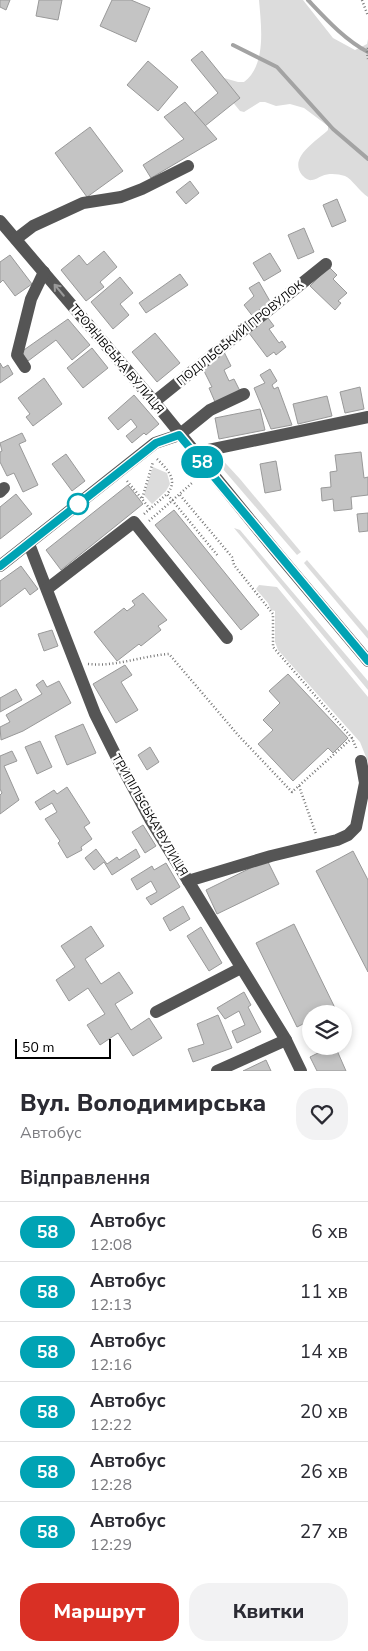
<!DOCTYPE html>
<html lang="uk">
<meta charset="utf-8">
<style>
:root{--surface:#fff;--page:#f2f2f3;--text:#2b2b33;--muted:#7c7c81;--line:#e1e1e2;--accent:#d93025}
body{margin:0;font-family:"Nunito Sans",sans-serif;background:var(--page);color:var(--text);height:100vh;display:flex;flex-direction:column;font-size:19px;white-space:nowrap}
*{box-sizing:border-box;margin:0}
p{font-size:16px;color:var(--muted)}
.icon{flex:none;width:28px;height:28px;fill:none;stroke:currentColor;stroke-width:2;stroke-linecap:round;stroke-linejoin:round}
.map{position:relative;height:1071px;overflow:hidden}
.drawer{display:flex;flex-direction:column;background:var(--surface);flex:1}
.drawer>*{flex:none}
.badge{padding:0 10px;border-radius:16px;font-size:18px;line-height:32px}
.buttons{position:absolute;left:302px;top:1005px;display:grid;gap:10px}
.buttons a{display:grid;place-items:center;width:50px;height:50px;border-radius:50%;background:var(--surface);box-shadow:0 2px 8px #0003;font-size:25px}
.scale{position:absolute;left:15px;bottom:12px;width:96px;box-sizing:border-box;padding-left:5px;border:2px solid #000;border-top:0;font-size:14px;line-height:18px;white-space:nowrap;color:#000;-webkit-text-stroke:4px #fff;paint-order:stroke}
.map>.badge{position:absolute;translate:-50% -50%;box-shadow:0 0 0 2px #fff}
h2{padding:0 20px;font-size:19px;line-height:45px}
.round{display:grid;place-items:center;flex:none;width:52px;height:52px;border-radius:20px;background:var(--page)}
.headline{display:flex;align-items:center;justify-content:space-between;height:85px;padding:0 20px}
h1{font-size:24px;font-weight:800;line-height:38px}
.cta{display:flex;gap:10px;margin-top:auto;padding:10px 20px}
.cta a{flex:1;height:58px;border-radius:20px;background:var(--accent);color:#fff;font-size:20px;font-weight:800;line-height:58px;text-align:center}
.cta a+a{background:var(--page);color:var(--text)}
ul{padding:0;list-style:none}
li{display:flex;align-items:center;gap:15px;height:60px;padding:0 20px;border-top:1px solid var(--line)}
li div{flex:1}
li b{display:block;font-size:19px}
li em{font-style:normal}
li .badge{min-width:55px;font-weight:700;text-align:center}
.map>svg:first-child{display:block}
.green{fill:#dcdcdc}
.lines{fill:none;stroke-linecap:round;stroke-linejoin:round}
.stream{stroke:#a3a3a3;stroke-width:4}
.building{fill:#c4c4c4;stroke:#999}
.path{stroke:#777;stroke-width:2.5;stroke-dasharray:1 2.5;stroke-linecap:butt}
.minor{stroke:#555;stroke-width:12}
.oneway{stroke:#999}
.line-casing{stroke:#fff;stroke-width:11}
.line{stroke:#00a3b4;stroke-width:8}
.stop-dot{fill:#fff;stroke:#00a3b4;stroke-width:2.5}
.labels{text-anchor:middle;stroke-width:4.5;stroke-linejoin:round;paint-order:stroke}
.street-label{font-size:12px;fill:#000;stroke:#fff}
</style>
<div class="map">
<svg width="368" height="1071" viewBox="0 0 368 1071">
<rect width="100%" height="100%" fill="#fff"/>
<g class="green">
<path d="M259,0h44l30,38 22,12 12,-6 1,-5v158c-8,-5 -16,-18 -23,-21 -7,-2 -16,-3 -23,0 -3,1 -7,4 -10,4 -4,1 -8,-3 -10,-5 -14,-18 15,-34 26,-45v-4l-24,-18 -14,-4 -14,2 -11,-4h-5l-16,10 -4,-1 -18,-22 -1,-8 3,-3 14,4h6c23,-17 17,-57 15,-82z"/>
<path d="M217,454l23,25 56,67 5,6 -4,3 -81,-94z"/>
<path d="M153,467l14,6 3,11 -4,7 -14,13 -8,-9z"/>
<path d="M234,528l6,2 128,151v9z"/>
<path d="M307,560l61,71v8l-64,-76z"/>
<path d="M259,585l18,2 91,110v65l-8,-20 -82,-92 -3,-8v-31l-4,-1 -3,-7 -12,-14z"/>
</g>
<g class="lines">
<g class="stream">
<path d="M308,0c18,19 37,40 60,52"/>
<path d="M233,45l44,22 56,62 35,30"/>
</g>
</g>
<g class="building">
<path d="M0,0h10l-4,10 -6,-3z"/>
<path d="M39,0h23l-4,20 -22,-4z"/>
<path d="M112,0h19l19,8 -14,34 -36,-16z"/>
<path d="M202,51l38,47 -35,28 -11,-13 24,-20 -27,-33z"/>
<path d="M148,61l30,26 -20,24 -31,-26z"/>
<path d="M185,102l32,37 -66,39 -8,-13 41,-26 -20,-22z"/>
<path d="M90,127l33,44 -36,26 -32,-44z"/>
<path d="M190,181l9,12 -13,11 -10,-12z"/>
<path d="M337,199l9,22 -14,6 -9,-22z"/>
<path d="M304,228l10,24 -16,7 -10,-24z"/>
<path d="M104,251l13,16 -17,15 4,5 -18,14 -25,-31 18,-15 8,10z"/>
<path d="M270,253l11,18 -17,10 -11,-18z"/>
<path d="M10,255l22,29 -17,12 -12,-16 -3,3v-21z"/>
<path d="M329,267l8,8 -4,4 14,14 -9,8 3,2 -6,7 -25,-24z"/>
<path d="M180,274l8,11 -42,28 -7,-10z"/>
<path d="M120,277l13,16 -13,11 9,11 -16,14 -22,-27z"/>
<path d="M259,282l12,21 -17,15 -10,-13 10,-9 -5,-8z"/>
<path d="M268,318l6,8 -5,3 10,14 3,-2 4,6 -10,8 -2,-3 -7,5 -18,-24z"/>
<path d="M68,319l22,26 -18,15 -16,-20 -28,21 -7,-9z"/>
<path d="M155,333l25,30 -23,19 -25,-30z"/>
<path d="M92,348l16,20 -25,20 -16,-20z"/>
<path d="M224,352l7,14 -7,4 5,11 5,-2 6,12 -25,11 -6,-14 3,-1 -9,-18z"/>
<path d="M0,363l3,5 5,-3 5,9 -13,9z"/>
<path d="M270,369l7,12 -5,4 2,4 4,-2 14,38 -21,4 -17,-41 11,-5 -5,-8z"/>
<path d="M44,378l18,26 -29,22 -7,-9 4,-3 -12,-16z"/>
<path d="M360,387l4,22 -19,4 -5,-21z"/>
<path d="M134,395l25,29 -13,11 -2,-2 -12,10 -6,-7 11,-9 -6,-8 -13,11 -10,-12z"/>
<path d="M327,396l5,20 -34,8 -5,-20z"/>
<path d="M260,409l5,21 -46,9 -4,-21z"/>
<path d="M22,433l4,8 -7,3 19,41 -15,7 -9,-19 -7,3 -7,-14v-10l2,-1 -2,-8z"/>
<path d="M361,452l3,26 4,-1v18l-17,2 1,12 -18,2 -1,-12 -11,2 -1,-13 10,-1 -1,-15 7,-1 -2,-16z"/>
<path d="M66,454l19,27 -13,10 -20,-27z"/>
<path d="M276,461l5,29 -16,3 -5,-29z"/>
<path d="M128,485l15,19 -82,66 -15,-20z"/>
<path d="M16,494l16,20 -32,25v-32z"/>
<path d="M174,510l85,105 -18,15 -86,-105z"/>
<path d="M368,513v18l-9,1 -2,-18z"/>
<path d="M21,566l17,23 -8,6 -5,-7 -25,19v-26z"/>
<path d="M143,593l24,27 -9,6 3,4 -20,16 -2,-2 -22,17 -23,-29 30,-24 3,3 8,-6 -3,-4z"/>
<path d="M52,630l6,16 -14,5 -6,-17z"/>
<path d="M125,665l7,10 -11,7 17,28 -22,13 -23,-39z"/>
<path d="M288,674l60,64 -15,15 -5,-5 -35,33 -35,-37 15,-14 -10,-10 17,-17 -11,-12z"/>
<path d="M43,680l4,7 12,-6 12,22 -48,28 -22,9 -1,-13 10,-5 -4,-7 36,-21 -6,-9z"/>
<path d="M16,689l6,11 -22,12v-14z"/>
<path d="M83,724l13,29 -29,12 -12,-29z"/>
<path d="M40,741l12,26 -15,7 -12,-27z"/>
<path d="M150,747l9,15 -12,8 -9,-15z"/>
<path d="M12,751l5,10 -13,5 15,34 -19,14v-19l2,-2 -2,-4v-33z"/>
<path d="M67,787l23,36 -6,4 8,12 -11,8 1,3 -15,8 -9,-15 2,-2 -15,-22 12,-7 -5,-9 -12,7 -5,-8 19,-12 3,4z"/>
<path d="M143,825l13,21 -11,7 -13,-21z"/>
<path d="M96,849l11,15 10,-7 2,3 17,-11 4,8 -28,18 -8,-13 -10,8 -9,-12z"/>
<path d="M353,851l15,29v92l-52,-101z"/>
<path d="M267,860l12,24 -62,30 -11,-24z"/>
<path d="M166,863l14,24 -29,18 -5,-7 11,-6 -6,-11 -14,9 -6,-11 21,-13 2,4z"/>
<path d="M183,906l7,13 -20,12 -7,-13z"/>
<path d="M294,924l41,84 -11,6h-13v6l-14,7 -41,-84z"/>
<path d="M91,926l13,20 -19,13 16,25 18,-12 14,21 -18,11 16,26 18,-12 13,20 -29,18 -15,-23 -18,12 -13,-20 18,-11 -17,-26 -19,13 -13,-21 19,-13 -14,-21z"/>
<path d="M201,927l21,36 -13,8 -22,-35z"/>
<path d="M244,992l7,13 -3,2 13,25 -24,11 -5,-12 13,-6 -6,-14 -14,8 -8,-11z"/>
<path d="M218,1015l14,33 -39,14 -5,-13 16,-5 -7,-20z"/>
<path d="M332,1046h3l11,25h-29l-7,-14z"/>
<path d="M266,1060l5,11h-28z"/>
</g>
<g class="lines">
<g class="path">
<path d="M362,0l6,16"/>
<path d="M368,48l-1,3 1,8"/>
<path d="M157,459c10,10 22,21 10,35"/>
<path d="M127,481l15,18"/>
<path d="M180,495l52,62 2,8 39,49v33l79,91 5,12"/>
<path d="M150,509l-8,-10 11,-37"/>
<path d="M144,514l23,-20 51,62"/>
<path d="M149,521l43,-38"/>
<path d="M88,664c28,3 53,-8 81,-10l69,81 54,57 60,-54"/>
<path d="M299,786l17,48"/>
</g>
<g class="minor">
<path d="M0,221l156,183 122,150 90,107"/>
<path d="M16,239l17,-13 50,-23 38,-6 21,-8 46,-23"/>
<path d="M25,367l-8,-12 14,-56 13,-27"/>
<path d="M154,402l172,-138"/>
<path d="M194,453l174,-36"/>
<path d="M0,492l4,-4"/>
<path d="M29,544l66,170 21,42 34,63 136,221 15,31"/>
<path d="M0,566l155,-123 24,-8 31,-25 34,-16"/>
<path d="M47,589l87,-67 93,116"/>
<path d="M188,881l83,-25 66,-16 11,-5 8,-8 9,-44 -4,-22"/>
<path d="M156,1012l85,-44"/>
<path d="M217,1071l69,-31"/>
</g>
</g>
<defs><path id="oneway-shaft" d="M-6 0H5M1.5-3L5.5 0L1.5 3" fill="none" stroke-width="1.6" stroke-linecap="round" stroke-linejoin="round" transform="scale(1.25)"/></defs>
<use class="oneway" href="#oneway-shaft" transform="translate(59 290) rotate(-130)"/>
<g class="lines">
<defs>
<path id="line" d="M0,566l156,-123 23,-8 189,226"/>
</defs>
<use href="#line" class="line-casing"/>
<use href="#line" class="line"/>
</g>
<circle class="stop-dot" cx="78" cy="504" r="10"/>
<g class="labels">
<g class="street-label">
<text transform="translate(240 333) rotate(-39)" y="4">ПОДІЛЬСЬКИЙ ПРОВУЛОК</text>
<text transform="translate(117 359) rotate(50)" y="4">ТРОЯНІВСЬКА ВУЛИЦЯ</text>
<text transform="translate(150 815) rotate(60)" y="4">ТРИПІЛЬСЬКА ВУЛИЦЯ</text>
</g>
</g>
</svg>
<div class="buttons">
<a><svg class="icon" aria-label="layers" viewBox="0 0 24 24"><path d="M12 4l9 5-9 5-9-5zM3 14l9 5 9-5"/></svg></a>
</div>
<div class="scale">50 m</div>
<b class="badge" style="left:202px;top:462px;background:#00a3b4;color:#fff">58</b>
</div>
<section class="drawer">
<div class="headline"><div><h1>Вул. Володимирська</h1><p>Автобус</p></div><a class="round"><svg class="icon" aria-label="heart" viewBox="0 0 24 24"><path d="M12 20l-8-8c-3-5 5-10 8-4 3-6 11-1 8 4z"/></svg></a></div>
<h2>Відправлення</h2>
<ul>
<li><span class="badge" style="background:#00a3b4;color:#fff">58</span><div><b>Автобус</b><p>12:08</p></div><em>6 хв</em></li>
<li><span class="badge" style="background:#00a3b4;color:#fff">58</span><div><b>Автобус</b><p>12:13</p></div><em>11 хв</em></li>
<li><span class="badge" style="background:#00a3b4;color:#fff">58</span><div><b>Автобус</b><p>12:16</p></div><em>14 хв</em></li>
<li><span class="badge" style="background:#00a3b4;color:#fff">58</span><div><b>Автобус</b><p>12:22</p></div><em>20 хв</em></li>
<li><span class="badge" style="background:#00a3b4;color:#fff">58</span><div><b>Автобус</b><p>12:28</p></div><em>26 хв</em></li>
<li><span class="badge" style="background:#00a3b4;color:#fff">58</span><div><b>Автобус</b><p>12:29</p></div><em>27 хв</em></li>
</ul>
<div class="cta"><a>Маршрут</a><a>Квитки</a></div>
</section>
